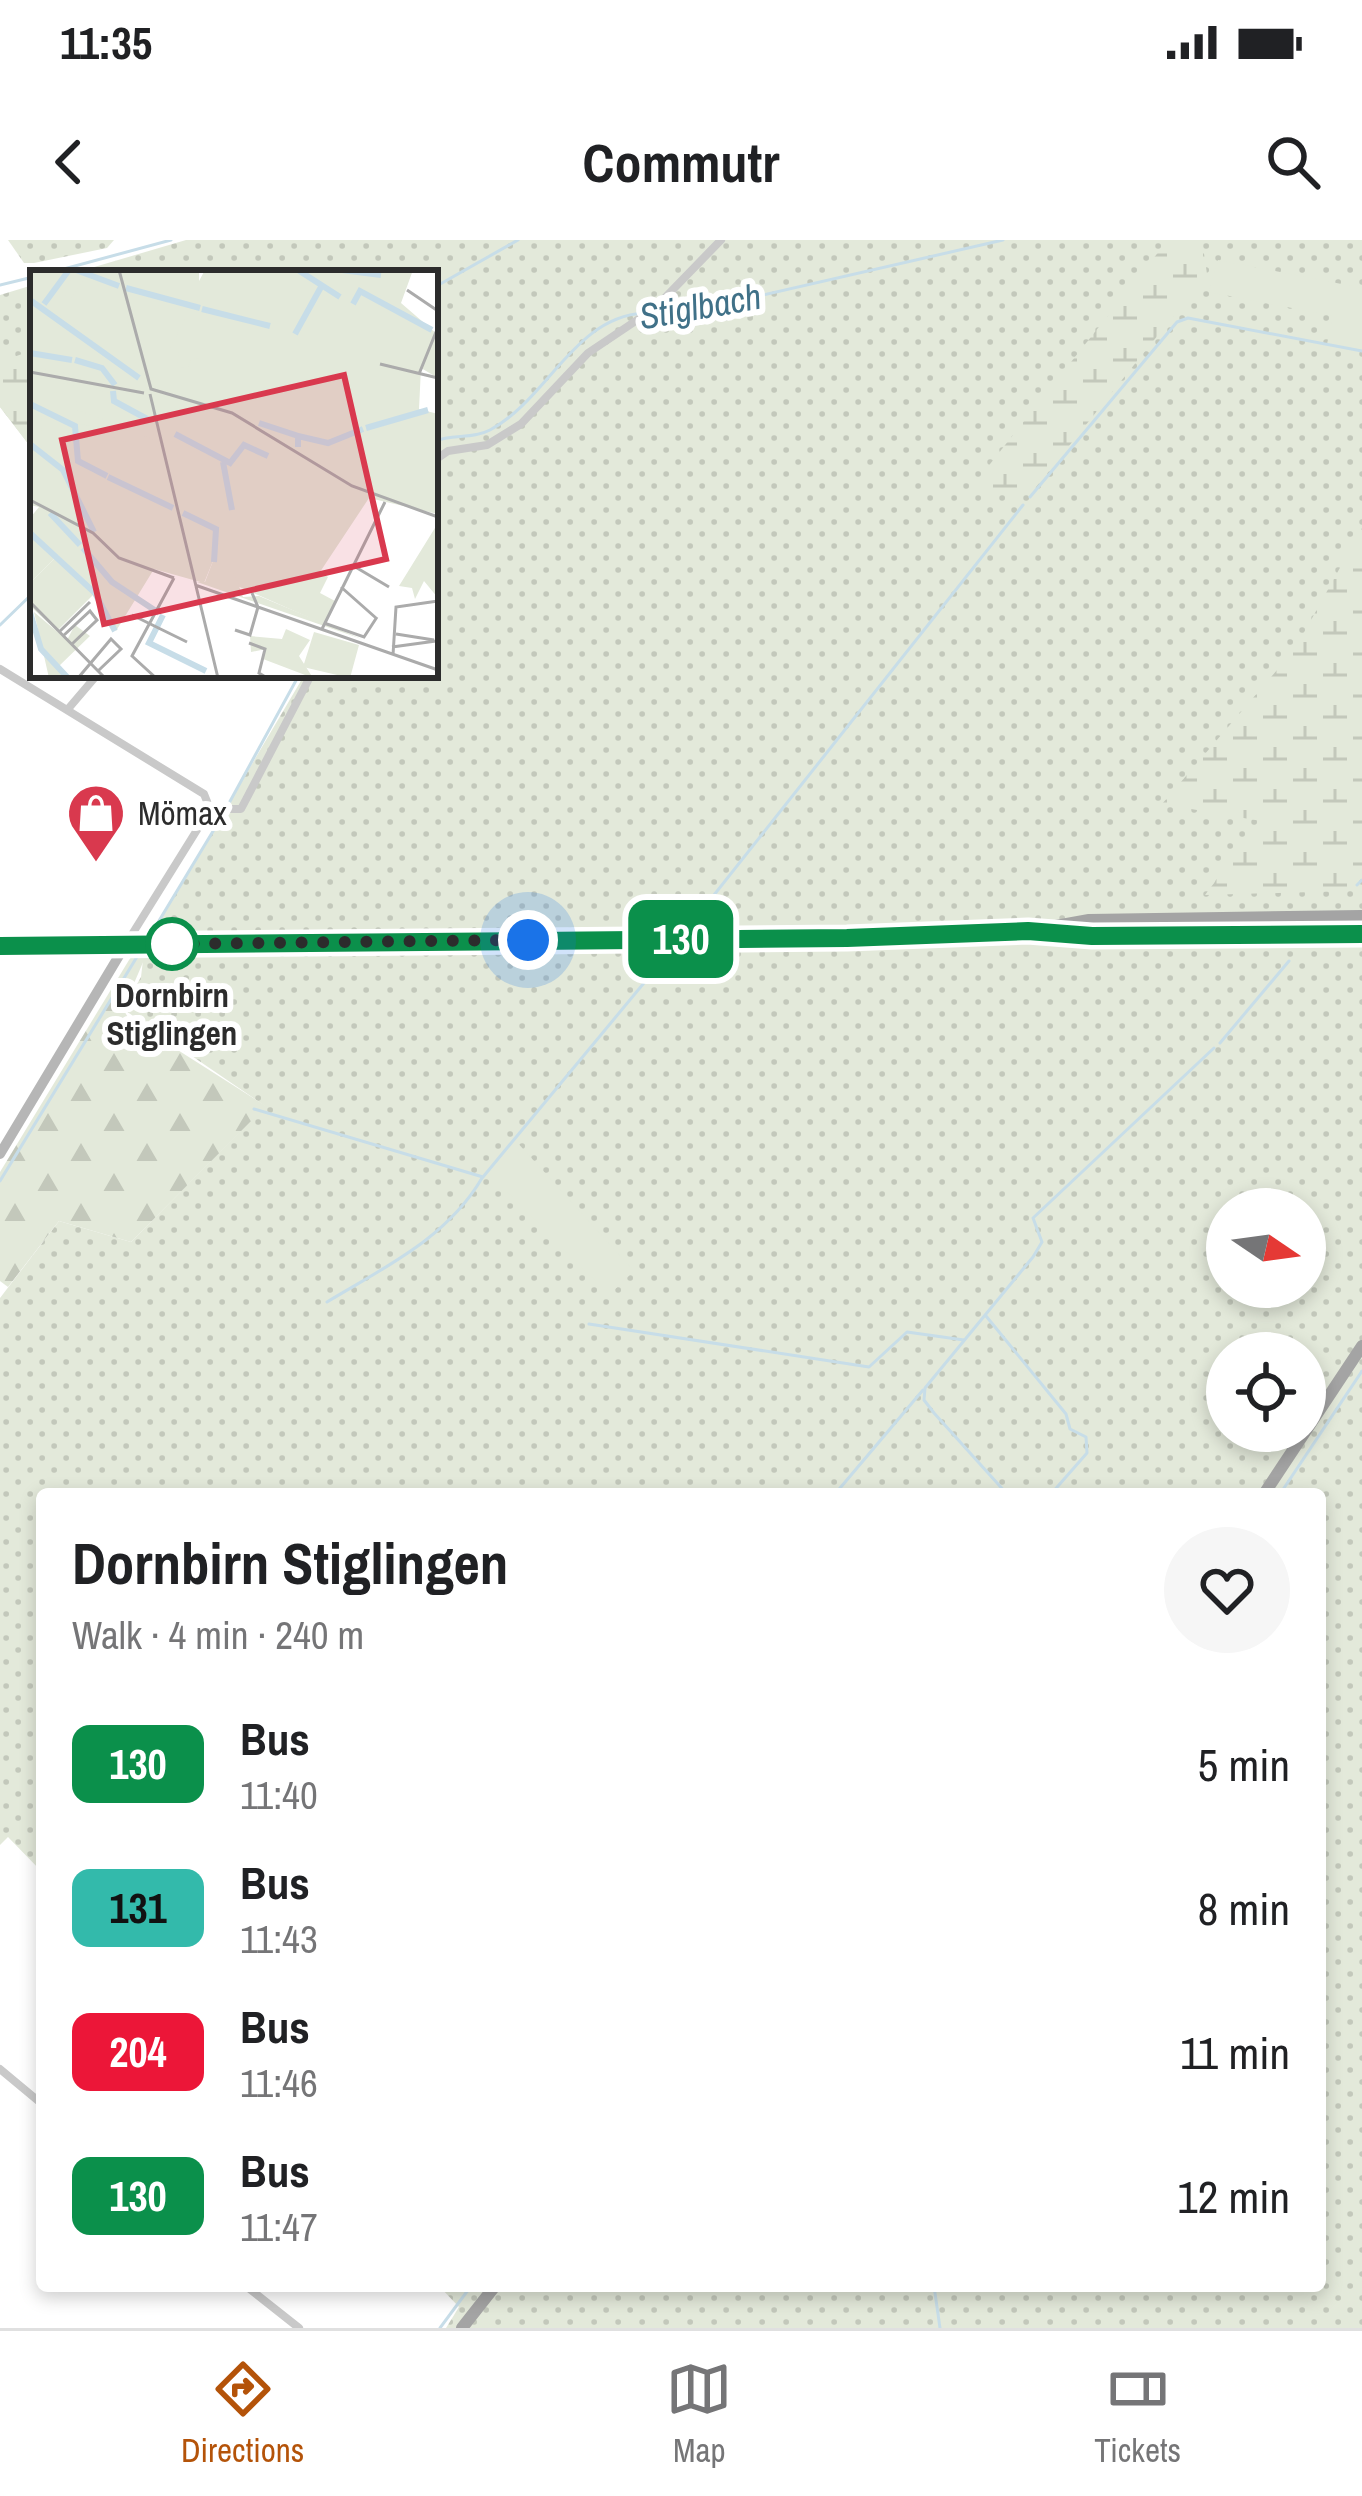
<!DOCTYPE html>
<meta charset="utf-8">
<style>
:root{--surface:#fff;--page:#f6f6f6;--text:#202124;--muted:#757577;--line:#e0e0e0;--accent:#b45309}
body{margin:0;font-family:"Archivo Narrow",sans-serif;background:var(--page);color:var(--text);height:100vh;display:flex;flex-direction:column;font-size:45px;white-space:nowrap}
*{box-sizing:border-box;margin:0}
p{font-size:39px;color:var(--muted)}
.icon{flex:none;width:66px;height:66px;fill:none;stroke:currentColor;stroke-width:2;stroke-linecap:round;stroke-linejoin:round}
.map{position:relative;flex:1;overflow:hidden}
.drawer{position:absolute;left:36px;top:1248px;width:1290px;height:804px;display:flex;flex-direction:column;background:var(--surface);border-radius:12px;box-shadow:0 6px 18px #0003}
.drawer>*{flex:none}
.badge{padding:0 24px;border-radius:18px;font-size:42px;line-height:78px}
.needle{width:78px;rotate:103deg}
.fabs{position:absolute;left:1206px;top:948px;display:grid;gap:24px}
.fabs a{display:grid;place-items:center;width:120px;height:120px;border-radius:50%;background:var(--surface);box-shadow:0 6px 18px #0003;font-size:60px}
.you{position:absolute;width:60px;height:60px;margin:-30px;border:9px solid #fff;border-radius:50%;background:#1a73e8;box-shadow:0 0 0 18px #1a73e833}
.map>.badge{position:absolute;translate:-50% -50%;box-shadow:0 0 0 6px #fff}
.round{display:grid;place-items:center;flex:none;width:126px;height:126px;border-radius:63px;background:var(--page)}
.head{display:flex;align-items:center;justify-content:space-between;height:204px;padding:0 36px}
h1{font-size:57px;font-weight:700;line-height:90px}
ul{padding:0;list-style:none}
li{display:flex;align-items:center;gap:36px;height:144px;padding:0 36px}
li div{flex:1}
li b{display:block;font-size:45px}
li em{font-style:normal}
li .badge{min-width:132px;font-weight:700;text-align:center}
.status{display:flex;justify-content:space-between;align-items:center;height:84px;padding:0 60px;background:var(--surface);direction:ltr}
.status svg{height:33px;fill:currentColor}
header{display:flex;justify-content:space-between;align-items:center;height:156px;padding:0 36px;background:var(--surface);font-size:54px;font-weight:700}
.tabs{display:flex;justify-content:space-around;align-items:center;height:168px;border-top:3px solid var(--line);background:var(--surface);font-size:33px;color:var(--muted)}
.tabs a{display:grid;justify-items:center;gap:6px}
.tabs .active{color:var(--accent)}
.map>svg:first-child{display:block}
.grass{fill:url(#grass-dots);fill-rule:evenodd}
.forest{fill:url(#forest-firs)}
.wetland{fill:url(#wetland-marsh)}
.garden{fill:#e3e9da}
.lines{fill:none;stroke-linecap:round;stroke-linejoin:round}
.stream{stroke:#c7dde8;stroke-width:3}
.street{stroke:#c9c9c9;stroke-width:8}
.secondary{stroke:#b6b6b6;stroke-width:10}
.primary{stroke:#a4a4a4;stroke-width:12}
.line-casing{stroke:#fff;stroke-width:27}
.line{stroke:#0b904b;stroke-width:18}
.walk{stroke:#2c2c2c;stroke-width:12;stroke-dasharray:0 21.6}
.stop-dot{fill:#fff;stroke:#0b904b;stroke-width:6}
.labels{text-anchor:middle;stroke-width:12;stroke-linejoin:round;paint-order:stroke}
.poi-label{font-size:33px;fill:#2c2c2c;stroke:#fff;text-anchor:start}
.stop-label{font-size:33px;font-weight:bold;fill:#2c2c2c;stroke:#fff}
.water-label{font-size:36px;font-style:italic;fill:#407188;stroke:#fff}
.inset-river{fill:none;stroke:#c7dde8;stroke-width:6}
.inset-road{fill:none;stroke:#ababab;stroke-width:3}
.view{fill:#d9394e;fill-opacity:0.15;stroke:#d9394e;stroke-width:6}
.inset-edge{fill:none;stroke:#2c2c2c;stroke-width:6}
</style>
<div class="status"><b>11:35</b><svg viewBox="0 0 49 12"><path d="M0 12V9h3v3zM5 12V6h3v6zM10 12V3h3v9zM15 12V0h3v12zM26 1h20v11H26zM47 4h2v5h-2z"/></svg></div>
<header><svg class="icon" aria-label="back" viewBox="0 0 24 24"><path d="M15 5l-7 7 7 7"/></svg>Commutr<svg class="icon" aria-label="search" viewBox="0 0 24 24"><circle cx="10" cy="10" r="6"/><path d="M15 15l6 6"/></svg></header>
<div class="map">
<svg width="1362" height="2088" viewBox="0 0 1362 2088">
<defs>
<pattern id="grass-dots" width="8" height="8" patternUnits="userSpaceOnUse" patternTransform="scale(3)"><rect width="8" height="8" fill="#e3e9da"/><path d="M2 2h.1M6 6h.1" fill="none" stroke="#c3c8bb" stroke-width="1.8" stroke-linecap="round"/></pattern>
<pattern id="forest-firs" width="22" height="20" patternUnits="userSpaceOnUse" patternTransform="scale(3)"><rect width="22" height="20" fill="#e3e9da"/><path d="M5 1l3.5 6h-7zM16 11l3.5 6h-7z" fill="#c3c8bb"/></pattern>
<pattern id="wetland-marsh" width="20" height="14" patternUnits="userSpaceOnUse" patternTransform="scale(3)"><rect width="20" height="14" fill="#e3e9da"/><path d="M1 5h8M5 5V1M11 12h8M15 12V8" fill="none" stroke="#c3c8bb"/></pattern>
</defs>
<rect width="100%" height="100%" fill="#fff"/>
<g class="grass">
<path d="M8,0h106l-7,8 -73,15h-10z"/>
<path d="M186,0h1176v2088h-916l13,-21 -20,-21h881v-792h-1278v378l-34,-35 -8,8v-547l59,-77 72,21 134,-136 -142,-97 18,-32 2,-17h-14l30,-38 143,-243 -4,-4h137v-402h-361zM1227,969h78v78h-78zM1227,1113h78v78h-78z"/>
<path d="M33,45v165l-33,-43v-112z"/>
</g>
<path class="forest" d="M129,720h15l-21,49 6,10 137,87 -135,136 -72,-21 -51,66 -8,-6v-109z"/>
<g class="wetland">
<path d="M1168,0h34l5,34 -175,218 -61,-4z"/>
<path d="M33,110v100l-33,-43v-45z"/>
<path d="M1362,288v346l-15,17 -142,4 56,-74 -99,-17 133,-155z"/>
</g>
<g class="garden">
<path d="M1218,20l144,28v62l-35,-6 6,-28 -124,-24z"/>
<path d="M515,900l119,131 -25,24 -120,-122z"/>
</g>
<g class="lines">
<g class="stream">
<path d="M49,33l122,-33"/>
<path d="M0,45l33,-8"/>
<path d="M435,47l83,-47"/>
<path d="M653,73h32l318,-73"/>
<path d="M435,201c17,-7 38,-2 55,-11 58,-31 84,-113 154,-117"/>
<path d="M1030,257l147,-175 11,-4 174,33"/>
<path d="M0,385l33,-32"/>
<path d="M228,565l71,-130"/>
<path d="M1357,645l5,-5"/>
<path d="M691,684l332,-419"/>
<path d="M148,699l76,-126"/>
<path d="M1220,803l69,-82"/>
<path d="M254,869l229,68 185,-223"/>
<path d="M0,941l143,-234"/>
<path d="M327,1062c58,-35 120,-64 155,-124"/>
<path d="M986,1076l80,98 4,15 16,8 1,16 -36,41"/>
<path d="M589,1084l280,43 38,-35 57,8"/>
<path d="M835,1254l88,-104"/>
<path d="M1007,1254l-73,-81 -10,-13 1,-12 108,-131 9,-15 -9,-24 181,-170"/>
<path d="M1280,1254l82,-123"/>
<path d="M934,2046l6,42"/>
<path d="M440,2088l31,-42"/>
</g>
<g class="street">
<path d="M435,220l13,-9 39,-6 34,-21 67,-71 67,-45 66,-68"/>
<path d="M0,429l204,125 6,15"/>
<path d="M68,469l29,-34"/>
<path d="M210,569h31l70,-134"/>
<path d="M126,704l84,-135"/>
<path d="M0,1829l42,35"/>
<path d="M246,2046l53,42"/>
</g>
<path class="secondary" d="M0,914l126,-210"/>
<g class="primary">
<path d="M1047,692l315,2"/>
<path d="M0,706l923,-10 105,-5 61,-11 273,-4"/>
<path d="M1264,1254l98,-148"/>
<path d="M462,2088l33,-42"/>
</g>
</g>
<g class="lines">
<defs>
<path id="line" d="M0,706l847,-8 181,-7 64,5 270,-2"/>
</defs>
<use href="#line" class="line-casing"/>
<use href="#line" class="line"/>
<path class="walk" d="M172,704l356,-4"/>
</g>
<defs>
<symbol id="shop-pin" viewBox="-11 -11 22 30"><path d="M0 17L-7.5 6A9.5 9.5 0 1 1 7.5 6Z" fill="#d9394e" stroke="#fff"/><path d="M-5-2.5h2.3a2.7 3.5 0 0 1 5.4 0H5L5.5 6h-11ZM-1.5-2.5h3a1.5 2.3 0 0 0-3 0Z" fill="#fff"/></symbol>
</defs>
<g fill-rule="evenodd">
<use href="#shop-pin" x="63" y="540" width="66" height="90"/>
</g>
<circle class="stop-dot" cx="172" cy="704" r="24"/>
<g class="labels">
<g class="poi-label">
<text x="138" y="585">Mömax</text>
</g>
<g class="stop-label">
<text x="172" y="767">Dornbirn<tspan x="172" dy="38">Stiglingen</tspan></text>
</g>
<g class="water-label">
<text transform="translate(700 66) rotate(-10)" y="13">Stiglbach</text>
</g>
</g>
<g transform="translate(30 30)">
<rect width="408" height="408" fill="#fff"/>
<path d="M0,0h169v11l6,-11h208l-12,33 37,32v43l-17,-10 -2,41 19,5v100l-69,-16 -49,74 8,5 -8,16 15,8 -11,23 -89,-39 -22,-24 -9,22 -50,-14 -38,62 -21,-38 -37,-38 -28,28v-65l9,-11 -9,-2zM408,253v75l-14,-17 -9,18 -3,-11 -13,-2zM4,342l33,28 8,-15 15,11 -31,30 10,12h-20zM256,359l24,11 -11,16 14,22 -50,-19 3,-10 -15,3 -1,-16 32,3z" fill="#e3e9da"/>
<path d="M183,291l22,14 8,22 16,-1 103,43 -165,-57h8z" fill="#e3e9da"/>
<path d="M21,0l12,10 14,-9 -15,22 9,5 16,-23 -9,-5h16v8l26,10 -8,28h15l10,57 -81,-59 -8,41 26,5v15l-34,-7 -10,-16 12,-45 17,-16zM0,106l81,17 39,28 5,19 -11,-4v13l-66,-25 29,4 4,-6 -34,-12 -1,-14 -35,-6 1,59 -12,-8z" fill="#e3e9da"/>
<path d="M155,49l18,3 -10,30 7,7 -8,-1 -5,11 -10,-3 2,-17 -9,-1zM28,285l37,38 -38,38 -27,-25v-23zM284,362l45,13 -9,33 -47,-11z" fill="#e3e9da"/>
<path class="inset-river" d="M46,0l43,16M268,0l42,27M312,0l39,5M96,18l74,20M0,30l109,78M14,34l25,-34M323,34l7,-13 72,39M172,39l68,17M265,64l26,-47M0,83l42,7M45,90l27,8 13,17M83,121l1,10 35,19M0,134l45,22 3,35 29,15M229,153l39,13v11M336,158l62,-18M145,164l55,29 14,-18 24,11M268,166l30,7 35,-14M0,174l33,26 31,62M193,192l9,48M78,207l65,31M20,243l30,32M153,243l33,16 -2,33M0,263l65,60 20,38M53,278l29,34 47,31M0,342l11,37 27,29M133,345l-14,28 57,28"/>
<path class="inset-road" d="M89,0l32,119 81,24 120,73 86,31M377,20l31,21M350,94l58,14M0,102l114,21M389,104l19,-47M120,124l68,284M0,230l63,33 26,25 55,20M322,295l37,22M165,315l243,85M311,317l35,31M0,332l75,76M102,345l55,27M294,353l40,14 13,-20M292,359l63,-127M205,360l15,5 8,-28 -6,-14M29,362l31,-30M366,364l38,6M33,366l27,-25 7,9 -25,24M219,373l16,6 -6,24 8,5M362,377l44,-6M363,385l3,-48 42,-6M48,408l33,-39 10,10 -22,21M126,408l-24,-22 42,-78"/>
<path class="view" d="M314,105l42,184 -282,65 -42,-184z"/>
<rect width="408" height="408" class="inset-edge"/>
</g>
</svg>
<div class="fabs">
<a><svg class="needle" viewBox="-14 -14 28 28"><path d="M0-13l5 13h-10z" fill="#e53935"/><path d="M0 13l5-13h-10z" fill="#757577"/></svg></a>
<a><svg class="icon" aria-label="locate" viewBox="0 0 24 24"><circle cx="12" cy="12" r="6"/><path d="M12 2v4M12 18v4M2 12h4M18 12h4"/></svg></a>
</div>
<div class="you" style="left:528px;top:700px"></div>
<b class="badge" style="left:681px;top:699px;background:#0b904b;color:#fff">130</b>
<section class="drawer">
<div class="head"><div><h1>Dornbirn Stiglingen</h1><p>Walk · 4 min · 240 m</p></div><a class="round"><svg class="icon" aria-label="heart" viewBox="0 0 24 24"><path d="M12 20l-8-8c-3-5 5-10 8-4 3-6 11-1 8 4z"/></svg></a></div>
<ul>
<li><span class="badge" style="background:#0b904b;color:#fff">130</span><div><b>Bus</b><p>11:40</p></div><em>5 min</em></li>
<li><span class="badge" style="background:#33baab;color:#111">131</span><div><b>Bus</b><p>11:43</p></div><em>8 min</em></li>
<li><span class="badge" style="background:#ec1638;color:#fff">204</span><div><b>Bus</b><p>11:46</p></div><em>11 min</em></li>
<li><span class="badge" style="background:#0b904b;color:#fff">130</span><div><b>Bus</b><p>11:47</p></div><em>12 min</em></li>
</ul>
</section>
</div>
<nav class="tabs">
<a class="active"><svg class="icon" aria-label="directions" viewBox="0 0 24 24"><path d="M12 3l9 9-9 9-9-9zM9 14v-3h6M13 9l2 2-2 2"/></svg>Directions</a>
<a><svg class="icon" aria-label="map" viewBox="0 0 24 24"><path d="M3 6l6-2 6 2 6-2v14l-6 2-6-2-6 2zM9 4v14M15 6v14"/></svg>Map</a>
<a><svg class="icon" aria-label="tickets" viewBox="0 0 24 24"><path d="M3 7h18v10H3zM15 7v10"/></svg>Tickets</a>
</nav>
